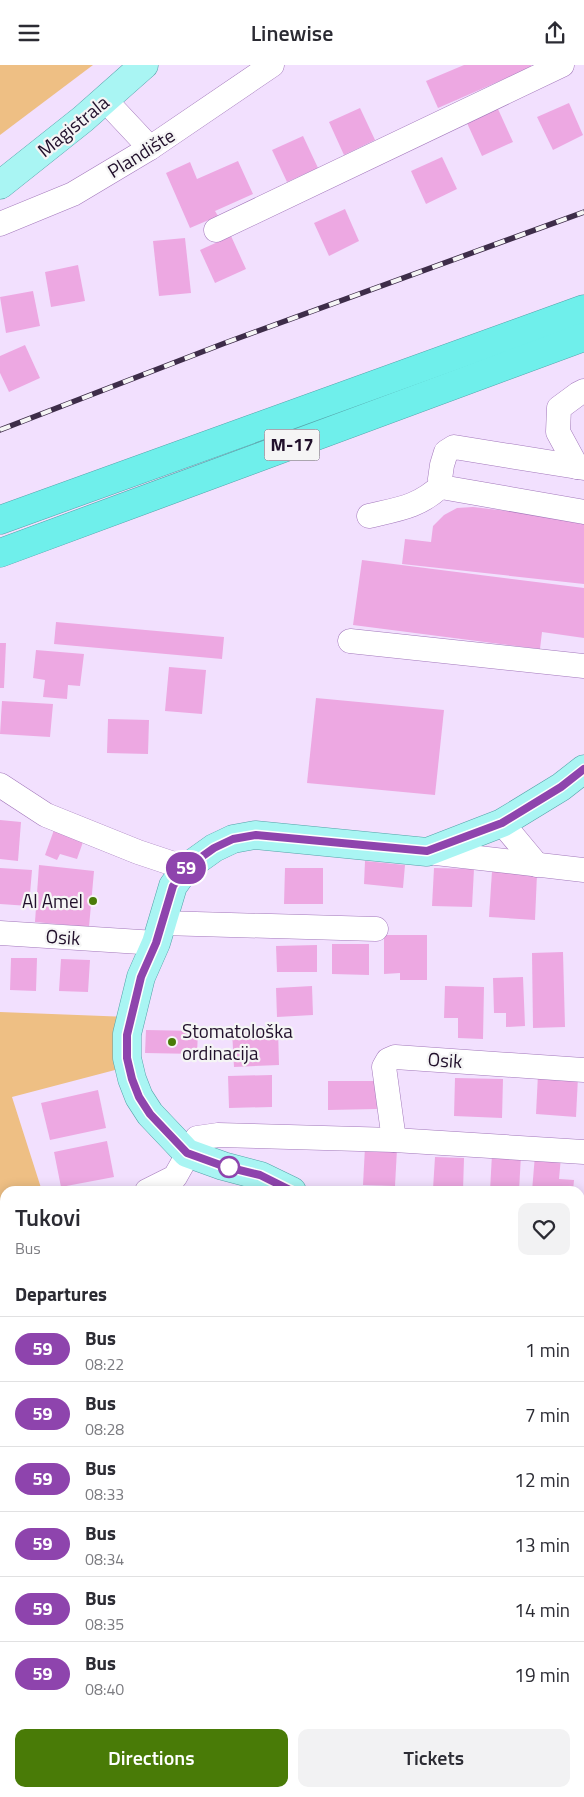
<!DOCTYPE html>
<meta charset="utf-8">
<style>
:root{--surface:#fff;--page:#f2f2f3;--text:#2b2b33;--muted:#7c7c81;--line:#e1e1e2;--accent:#497b07}
body{margin:0;font-family:"Titillium Web",sans-serif;background:var(--page);color:var(--text);height:100vh;display:flex;flex-direction:column;font-size:19px;white-space:nowrap}
*{box-sizing:border-box;margin:0}
p{font-size:16px;color:var(--muted)}
.icon{flex:none;width:28px;height:28px;fill:none;stroke:currentColor;stroke-width:2;stroke-linecap:round;stroke-linejoin:round}
.map{position:relative;flex:1;overflow:hidden}
.drawer{position:absolute;left:0px;top:1121px;width:585px;height:611px;display:flex;flex-direction:column;background:var(--surface);border-radius:15px 15px 0 0;box-shadow:0 2px 12px #0003}
.drawer>*{flex:none}
.badge{padding:0 10px;border-radius:16px;font-size:18px;line-height:32px}
.map>.badge{position:absolute;translate:-50% -50%;box-shadow:0 0 0 2px #fff}
h2{padding:0 15px;font-size:19px;line-height:45px}
.round{display:grid;place-items:center;flex:none;width:52px;height:52px;border-radius:10px;background:var(--page)}
.overview{display:flex;align-items:center;justify-content:space-between;height:85px;padding:0 15px}
h1{font-size:24px;font-weight:600;line-height:38px}
.primary-button{display:flex;gap:10px;margin-top:auto;padding:10px 15px}
.primary-button a{flex:1;height:58px;border-radius:10px;background:var(--accent);color:#fff;font-size:20px;font-weight:600;line-height:58px;text-align:center}
.primary-button a+a{background:var(--page);color:var(--text)}
ul{padding:0;list-style:none}
li{display:flex;align-items:center;gap:15px;height:65px;padding:0 15px;border-top:1px solid var(--line)}
li div{flex:1}
li b{display:block;font-size:19px}
li em{font-style:normal}
li .badge{min-width:55px;font-weight:700;text-align:center}
header{display:flex;justify-content:space-between;align-items:center;height:65px;padding:0 15px;background:var(--surface);font-size:22px;font-weight:600}
.map>svg:first-child{display:block}
.green{fill:#eebf84}
.building{fill:#eda8e2}
.lines{fill:none;stroke-linecap:round;stroke-linejoin:round}
.minor-casing{stroke:#a277bb;stroke-width:25}
.major-casing{stroke:#54a1a8;stroke-width:29}
.highway-casing{stroke:#54a1a8;stroke-width:29}
.minor{stroke:#fff;stroke-width:24}
.major{stroke:#a9f5f3;stroke-width:28}
.highway{stroke:#6fefeb;stroke-width:28}
.rail-casing{stroke:#3e2d49;stroke-width:5.5}
.rail{stroke:#f5f5f5;stroke-width:4;stroke-dasharray:11;stroke-linecap:butt}
.line-casing{stroke:#fff;stroke-width:11}
.line{stroke:#8e44ad;stroke-width:8}
.poi-dot{fill:#497b07;stroke:#f5f5f5;stroke-width:2}
.stop-dot{fill:#fff;stroke:#8e44ad;stroke-width:2.5}
.labels{text-anchor:middle;stroke-width:4.5;stroke-linejoin:round;paint-order:stroke}
.shield{fill:#f5f5f5;stroke:#615568;stroke-width:1}
.shield-label{font-size:18px;font-weight:bold;fill:#21102b}
.street-label{font-size:19px;fill:#21102b;stroke:#f5f5f5}
.poi-label{font-size:19px;fill:#21102b;stroke:#f5f5f5;text-anchor:end}
</style>
<header><svg class="icon" aria-label="menu" viewBox="0 0 24 24"><path d="M4 6h16M4 12h16M4 18h16"/></svg>Linewise<svg class="icon" aria-label="share" viewBox="0 0 24 24"><path d="M12 15V3M7 8l5-5 5 5M5 13v7h14v-7"/></svg></header>
<div class="map">
<svg width="584" height="1732" viewBox="0 0 584 1732">
<rect width="100%" height="100%" fill="#f2e0fe"/>
<g class="green">
<path d="M0,0h93l-93,70z"/>
<path d="M0,947l129,5 -14,53 -103,27 30,94h-37v64l-5,3z"/>
</g>
<g class="building">
<path d="M464,0h67l1,2 -94,41 -12,-27z"/>
<path d="M569,38l14,32 -30,15 -16,-33z"/>
<path d="M360,43l15,32 -31,15 -15,-33z"/>
<path d="M498,44l15,33 -31,14 -15,-33z"/>
<path d="M303,71l15,32 -31,14 -15,-32z"/>
<path d="M442,92l15,32 -31,15 -15,-33z"/>
<path d="M238,96l15,33 -38,17 3,5 -28,12 -24,-55 24,-11 7,17z"/>
<path d="M345,144l14,32 -30,15 -15,-33z"/>
<path d="M231,171l15,33 -31,14 -15,-33z"/>
<path d="M185,173l6,55 -32,3 -6,-55z"/>
<path d="M78,200l7,36 -34,6 -6,-35z"/>
<path d="M33,226l7,35 -34,7 -6,-36z"/>
<path d="M25,280l15,33 -31,14 -9,-19v-17z"/>
<path d="M473,442l111,13v64l-182,-20 3,-25 26,3 2,-16 11,-11 13,-7z"/>
<path d="M362,495l222,28v50l-42,-6 -2,17 -187,-24z"/>
<path d="M56,557l168,15 -2,22 -168,-15z"/>
<path d="M0,578h6l-2,45h-4z"/>
<path d="M36,585l48,4 -4,32 -12,-1 -1,14 -24,-2 2,-17 -12,-2z"/>
<path d="M169,602l37,3 -4,44 -37,-3z"/>
<path d="M316,633l128,12 -9,85 -128,-12z"/>
<path d="M2,636l51,3 -3,33 -50,-3z"/>
<path d="M108,654l41,1 -1,34 -41,-1z"/>
<path d="M0,755l21,2 -3,39 -18,-2z"/>
<path d="M54,765l29,12 -6,17 -17,-5 -3,6 -12,-5z"/>
<path d="M365,796l40,4 -2,23 -39,-4z"/>
<path d="M39,800l55,6 -5,56 -54,-5z"/>
<path d="M0,803l32,2 -3,36 -29,-2z"/>
<path d="M285,803h38v36h-39z"/>
<path d="M434,803l40,1 -2,38 -40,-1z"/>
<path d="M492,806l45,3 -2,46 -46,-3z"/>
<path d="M384,870h43v45h-27v-7l-16,1z"/>
<path d="M332,879h37v31l-37,-1z"/>
<path d="M317,880v27h-40l-1,-26z"/>
<path d="M563,887l2,75 -32,1 -1,-75z"/>
<path d="M11,893h26l-1,33 -26,-1z"/>
<path d="M61,894l29,1 -2,32 -29,-1z"/>
<path d="M523,912l2,49 -19,1v-14h-12l-1,-35z"/>
<path d="M312,921l1,29 -36,2 -1,-29z"/>
<path d="M445,921l39,1 -1,52 -25,-1v-20h-14z"/>
<path d="M278,964l1,36 -45,2 -2,-36z"/>
<path d="M146,965l52,1 -1,23 -52,-1z"/>
<path d="M538,1009l40,3 -2,40 -40,-3z"/>
<path d="M272,1010v32l-43,1 -1,-32z"/>
<path d="M455,1013l48,1 -1,39 -48,-2z"/>
<path d="M328,1016h48l1,28 -49,1z"/>
<path d="M98,1025l8,38 -56,12 -9,-37z"/>
<path d="M107,1076l7,36 -53,10 -7,-35z"/>
<path d="M365,1082l32,2 -2,37 -32,-1z"/>
<path d="M492,1089l29,1 -2,36h-29z"/>
<path d="M535,1090l26,2 -2,22 15,1 -1,11h-41z"/>
<path d="M435,1092l29,1 -1,32 -30,-1z"/>
<path d="M582,1161h2v33h-4z"/>
<path d="M0,1499l5,1 -4,22h-1z"/>
<rect x="0" y="1574" width="5" height="31"/>
<path d="M5,1680v29h-5v-28z"/>
<path d="M427,1728h31v4h-32z"/>
</g>
<g class="lines">
<defs>
<g id="minor">
<path d="M105,35l45,48"/>
<path d="M0,159l73,-30 77,-46 122,-83"/>
<path d="M216,165l346,-165"/>
<path d="M577,402l-19,-35 1,-24 19,-14 6,-3"/>
<path d="M584,403l-130,-21 -8,5 -4,13 -2,14 2,6 5,3 137,24"/>
<path d="M369,451c30,-7 50,-9 73,-31"/>
<path d="M350,576l234,25"/>
<path d="M0,720l46,30 92,37 48,16"/>
<path d="M502,758l35,42"/>
<path d="M427,787l157,18"/>
<path d="M162,858l214,6"/>
<path d="M0,868l156,10"/>
<path d="M394,1075l-10,-73 4,-7 7,-3 189,13"/>
<path d="M147,1126l28,-14 22,-39 21,-3 176,5 190,12"/>
<path d="M0,1195l5,-3"/>
<path d="M580,1223h4"/>
<path d="M0,1664l5,-2"/>
<path d="M381,1732v-4"/>
</g>
<g id="major">
<path d="M0,120l83,-66 61,-54"/>
<path d="M292,1126l-31,-15 -38,-10 -36,-13 -37,-39 -11,-17 -7,-18 -5,-21v-24l14,-57 15,-34 17,-57 13,-18 28,-20 19,-9 22,-4 172,17 75,-29 59,-36 23,-18"/>
<path d="M580,1394l4,1"/>
</g>
<g id="highway">
<path d="M0,455l584,-211"/>
<path d="M0,488l584,-216"/>
</g>
</defs>
<use href="#minor" class="minor-casing"/>
<use href="#major" class="major-casing"/>
<use href="#highway" class="highway-casing"/>
<use href="#minor" class="minor"/>
<use href="#major" class="major"/>
<use href="#highway" class="highway"/>
<defs>
<path id="rail" d="M0,365l225,-87 359,-131"/>
</defs>
<use href="#rail" class="rail-casing"/>
<use href="#rail" class="rail"/>
</g>
<g class="lines">
<defs>
<path id="line" d="M292,1126l-32,-16 -37,-9 -36,-13 -37,-39 -11,-17 -7,-18 -5,-21v-23l14,-58 15,-34 17,-57 13,-18 28,-20 19,-9 23,-4 171,16 75,-28 59,-36 23,-18"/>
</defs>
<use href="#line" class="line-casing"/>
<use href="#line" class="line"/>
</g>
<g class="poi-dot">
<circle cx="93" cy="836" r="5"/>
<circle cx="172" cy="977" r="5"/>
</g>
<circle class="stop-dot" cx="229" cy="1102" r="10"/>
<g class="labels">
<rect class="shield" x="264.5" y="364.5" width="55" height="31" rx="4"/>
<g class="shield-label">
<text x="292" y="386">M-17</text>
</g>
<g class="street-label">
<text transform="translate(73 61) rotate(-39)" y="7">Magistrala</text>
<text transform="translate(141 88) rotate(-32)" y="7">Plandište</text>
<text transform="translate(63 872) rotate(4)" y="7">Osik</text>
<text transform="translate(445 995) rotate(4)" y="7">Osik</text>
</g>
<g class="poi-label">
<text x="83" y="843">Al Amel</text>
<text x="182" y="973" text-anchor="start">Stomatološka<tspan x="182" dy="22">ordinacija</tspan></text>
</g>
</g>
</svg>
<b class="badge" style="left:186px;top:803px;background:#8e44ad;color:#fff">59</b>
<section class="drawer">
<div class="overview"><div><h1>Tukovi</h1><p>Bus</p></div><a class="round"><svg class="icon" aria-label="heart" viewBox="0 0 24 24"><path d="M12 20l-8-8c-3-5 5-10 8-4 3-6 11-1 8 4z"/></svg></a></div>
<h2>Departures</h2>
<ul>
<li><span class="badge" style="background:#8e44ad;color:#fff">59</span><div><b>Bus</b><p>08:22</p></div><em>1 min</em></li>
<li><span class="badge" style="background:#8e44ad;color:#fff">59</span><div><b>Bus</b><p>08:28</p></div><em>7 min</em></li>
<li><span class="badge" style="background:#8e44ad;color:#fff">59</span><div><b>Bus</b><p>08:33</p></div><em>12 min</em></li>
<li><span class="badge" style="background:#8e44ad;color:#fff">59</span><div><b>Bus</b><p>08:34</p></div><em>13 min</em></li>
<li><span class="badge" style="background:#8e44ad;color:#fff">59</span><div><b>Bus</b><p>08:35</p></div><em>14 min</em></li>
<li><span class="badge" style="background:#8e44ad;color:#fff">59</span><div><b>Bus</b><p>08:40</p></div><em>19 min</em></li>
</ul>
<div class="primary-button"><a>Directions</a><a>Tickets</a></div>
</section>
</div>
